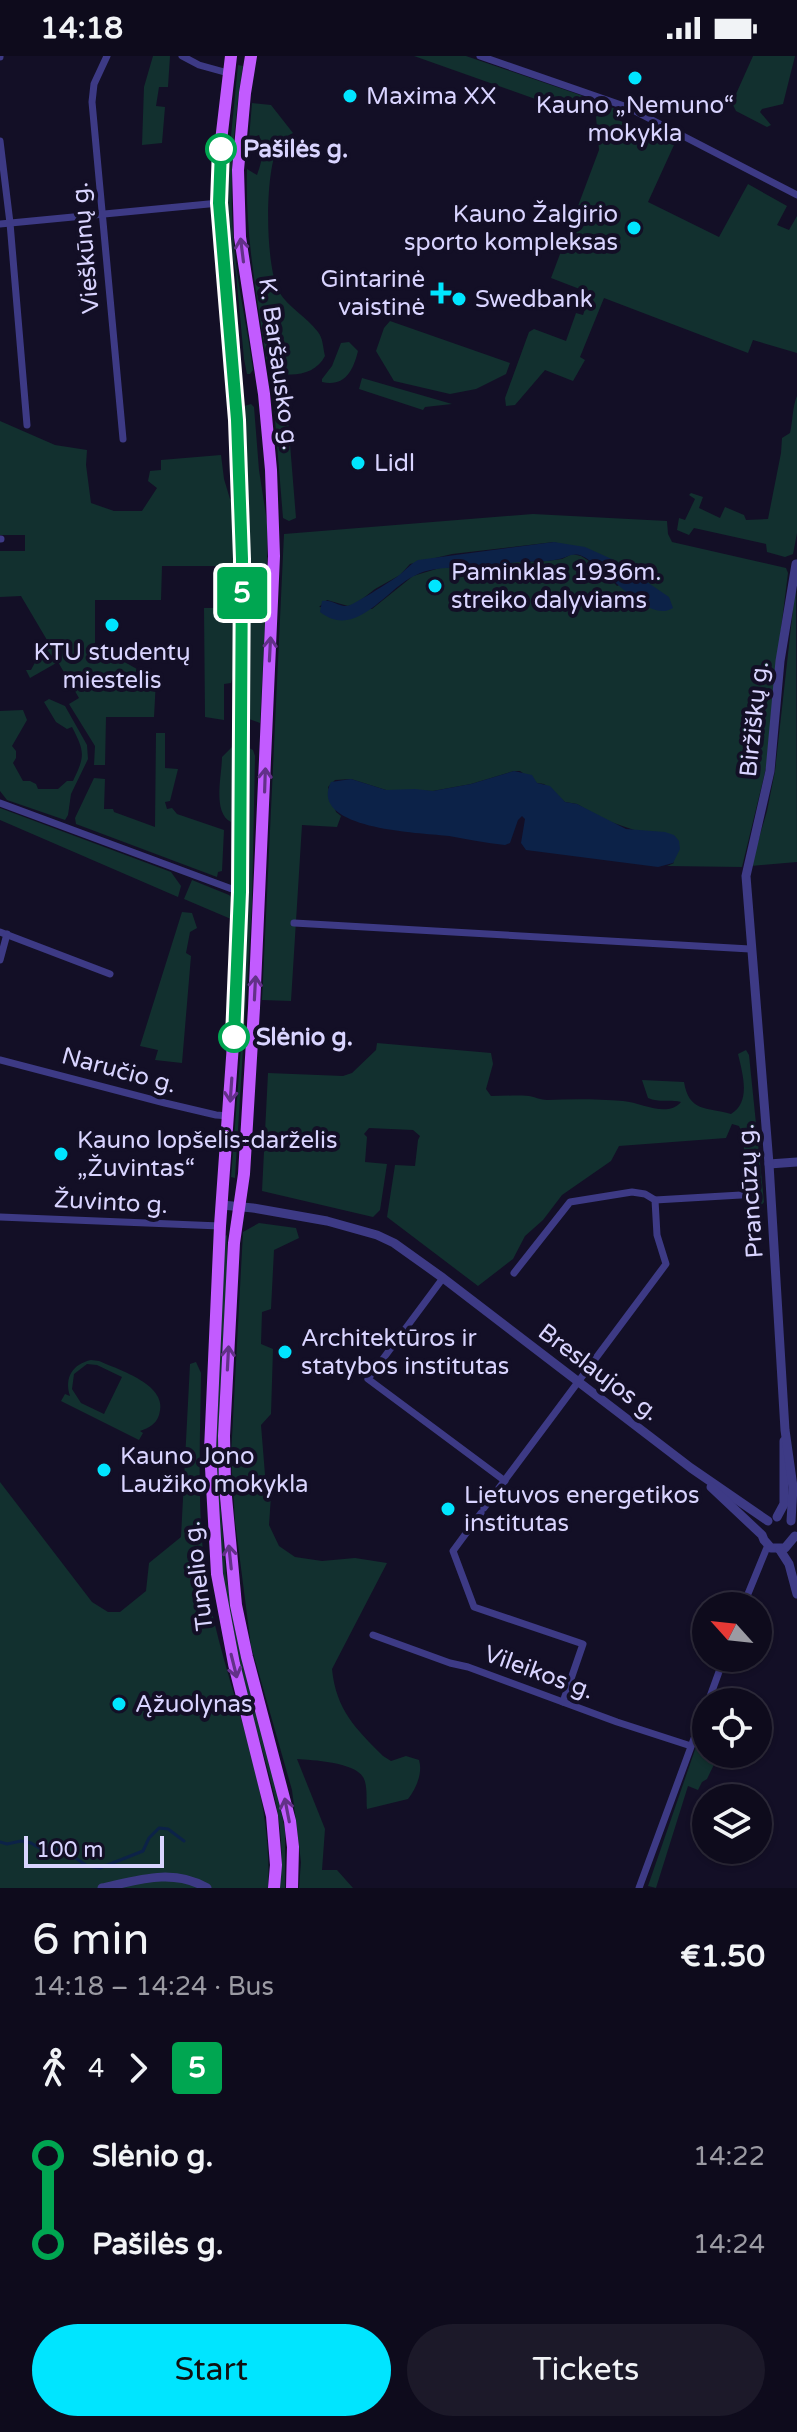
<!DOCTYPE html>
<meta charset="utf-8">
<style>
:root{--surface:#0e0b1c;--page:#1c1929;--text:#f1f3f6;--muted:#9b9ba3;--line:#2e2b3b;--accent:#00e5ff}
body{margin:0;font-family:"Varela Round",sans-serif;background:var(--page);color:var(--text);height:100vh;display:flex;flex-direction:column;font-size:30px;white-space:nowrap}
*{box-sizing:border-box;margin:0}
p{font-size:26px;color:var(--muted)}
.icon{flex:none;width:44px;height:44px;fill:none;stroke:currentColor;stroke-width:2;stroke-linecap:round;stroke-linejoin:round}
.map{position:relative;height:1832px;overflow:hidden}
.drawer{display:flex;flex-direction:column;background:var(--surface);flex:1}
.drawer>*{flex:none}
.badge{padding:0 16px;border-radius:6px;font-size:28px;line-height:52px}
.needle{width:52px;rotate:297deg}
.tools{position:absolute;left:692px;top:1536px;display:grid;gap:16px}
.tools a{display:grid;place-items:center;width:80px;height:80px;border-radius:50%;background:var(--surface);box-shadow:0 2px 6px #0004,0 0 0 2px var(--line);font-size:40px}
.scale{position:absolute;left:24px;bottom:20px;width:140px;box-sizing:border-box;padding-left:8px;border:4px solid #d9d4ff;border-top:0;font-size:22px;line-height:28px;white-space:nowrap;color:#d9d4ff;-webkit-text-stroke:6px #130f26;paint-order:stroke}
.map>.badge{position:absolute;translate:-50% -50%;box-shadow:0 0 0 4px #fff}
.legs{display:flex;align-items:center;gap:12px;height:88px;padding:0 32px;font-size:26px}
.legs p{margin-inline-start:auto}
.headline{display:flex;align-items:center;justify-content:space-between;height:136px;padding:0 32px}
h1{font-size:44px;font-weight:600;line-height:60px}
.action{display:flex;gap:16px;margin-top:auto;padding:16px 32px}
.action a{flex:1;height:92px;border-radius:48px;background:var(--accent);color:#111;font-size:32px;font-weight:600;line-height:92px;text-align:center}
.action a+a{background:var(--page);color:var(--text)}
ul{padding:0 32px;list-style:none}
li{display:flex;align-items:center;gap:28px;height:88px;font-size:30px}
li i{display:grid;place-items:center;width:12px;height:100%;margin:0 10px;background:currentColor}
li i::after{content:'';width:20px;height:20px;margin:-10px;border:6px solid;border-radius:50%;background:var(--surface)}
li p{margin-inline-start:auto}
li:first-child i{background:linear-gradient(#0000 50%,currentColor 0)}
li:last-child i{background:linear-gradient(currentColor 50%,#0000 0)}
.status{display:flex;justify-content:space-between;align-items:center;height:56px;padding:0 40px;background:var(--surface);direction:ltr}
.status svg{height:22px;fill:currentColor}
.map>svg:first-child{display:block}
.green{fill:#12302f;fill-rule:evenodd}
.water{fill:#0c2248}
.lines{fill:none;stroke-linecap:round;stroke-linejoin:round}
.stream{stroke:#0c2248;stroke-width:3}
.minor{stroke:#3d3a85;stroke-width:7}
.tertiary{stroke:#3d3a85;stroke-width:9}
.primary{stroke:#c25bff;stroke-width:12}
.oneway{stroke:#623188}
.line-1-casing{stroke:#fff;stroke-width:18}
.line-1{stroke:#00a651;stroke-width:12}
.poi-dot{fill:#00e5ff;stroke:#130f26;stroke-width:3}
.stop-1-dot{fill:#fff;stroke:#00a651;stroke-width:4}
.labels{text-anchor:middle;stroke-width:8;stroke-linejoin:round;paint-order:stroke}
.poi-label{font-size:24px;fill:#d9d4ff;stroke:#130f26;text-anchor:start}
.stop-label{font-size:24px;font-weight:bold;fill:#d9d4ff;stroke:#130f26;text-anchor:start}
.street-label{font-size:24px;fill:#d9d4ff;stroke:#130f26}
</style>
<div class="status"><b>14:18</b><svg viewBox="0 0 49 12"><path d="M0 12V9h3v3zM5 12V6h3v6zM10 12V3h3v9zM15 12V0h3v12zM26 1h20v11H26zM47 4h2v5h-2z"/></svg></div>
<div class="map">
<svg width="797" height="1832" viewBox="0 0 797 1832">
<rect width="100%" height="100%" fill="#130f26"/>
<g class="green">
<path d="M153,0h17l-2,31h-9l-3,19 9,1 -3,36 -20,2 2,-58z"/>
<path d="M414,0h52l117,40c4,6 8,15 0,20z"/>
<path d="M753,0h42l-12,48 -21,5 -2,3 11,13 -4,2 -31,-16 -4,-8z"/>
<path d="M238,9l5,1c-10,62 -15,126 -8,189 4,38 13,76 18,115l-3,4h-3l-3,-15 -8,-86 -7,-32 -2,-65z"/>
<path d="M252,47l19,2 22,28c-2,1 -9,5 -11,6 -19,23 -17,128 -3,153 10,16 28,25 39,40 5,6 5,16 7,24 -9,18 -32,22 -51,16l-7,-9c-10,-65 -22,-128 -20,-194l10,6c5,-14 8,-25 2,-40l-10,4z"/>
<path d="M605,48l10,5 1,10 58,26 -26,57 71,35 29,-53 39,22 -10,19 12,5 8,-14v137l-44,-13 -5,13 -144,-55 -24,59 5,3 -12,21 -28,-11 -30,35 -9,1 -1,-8 24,-66 5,-3 32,12 10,-28 7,2 7,-20v-2l-39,-15 48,-128 -3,-33z"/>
<path d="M390,265l120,42 -4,11 -30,15 -26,5 -56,-13 -18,-30 8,-23z"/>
<path d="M349,286l9,9c-5,20 -13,36 -36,31v-3l10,-13 9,-23z"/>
<path d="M362,322l90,26 -27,3 -2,3 -64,-21z"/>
<path d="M797,340v137l-4,21 -8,3 -18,-5 -1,-8 -72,-16 -5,7 -12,-5 2,-12 6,2 10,-21 -6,-4 2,-2 12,4 -4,11 21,10 5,-11 19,8 2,5 22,-1 13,-66 1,-15 8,-5c3,-12 2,-25 7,-37z"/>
<path d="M282,346l5,5 9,111 -7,3 -6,-3 -9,-110z"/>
<path d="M251,348l3,3 5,63 8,52v61l-7,140 -11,-4 1,-172 -7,-136 1,-5z"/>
<path d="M0,365l55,24 32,5 -1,15 5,38 23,8h28l15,-23 -9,-7 2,-10 11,-1v-10l60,-5 3,24 6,20 4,2v170l-3,12 -7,1v36l-19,-3 -1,-109h25v-42h-67l-1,34h-66v45l61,35 -2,37h-48l-1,48h-11l1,-19 -26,-42 10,-6 -21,-36 -28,16 -4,-8h5l16,-30 -26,-44 -21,1v-46h25v-16h-25z"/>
<path d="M533,458l134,7 1,13 4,8 114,26 2,5 -13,104 -8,87 -25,103 -75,-1 7,-3 -37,-32 -32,-11 -28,-16 -12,-2 -21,-18 -7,-1 -17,-12h-6l-43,13 -38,7 -47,-1 -35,-11 -16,1 -7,7 8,25 5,4 -4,11 -35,-2 -11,176 -29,-1 22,-466zM554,486l62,19 20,16 -19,9 -17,-18 -19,-12 -9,-2 -10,5 -16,2 -32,1 -42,6 -29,-1 -30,9 -41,33 -53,-2 8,-7 21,6 9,-3 18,-14 25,-14 10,-11 42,-10z"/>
<path d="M796,526l1,280 -46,4 16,-55 8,-40z"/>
<path d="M49,643l16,7 22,39 1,14 -17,35 -3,21 -3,5 -58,-20 -7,-9v-80l23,-1 4,10 -15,26 4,5v7l-3,5 10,18h7l6,3 2,5h20l9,-8h6c12,-25 12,-29 -1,-54l-5,2 -11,-7 -12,-20z"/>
<path d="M156,677h9v35l13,1 -8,32 -5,1 2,7 5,-1 5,6 47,16 -2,41 -4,1 -1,5 -141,-53 -1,-6 19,-40 11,1 -1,30h9l1,3 41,15z"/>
<path d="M233,690l-2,76c-19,-9 -9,-47 -9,-65z"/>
<path d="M249,692l4,2 2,6 -3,148 -17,274 -4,-1 10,-130 5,-114z"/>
<path d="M0,752l171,64 10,14 -3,11 -178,-77z"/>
<path d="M192,824l37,15 2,2v22l-47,-20z"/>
<path d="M182,856l10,1 5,15 -7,4 -4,21 5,3 -9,107 -27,-3 3,-10 -18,-4z"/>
<path d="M377,987l114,10 2,11 -7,25 5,7c12,0 25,-1 38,0 6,1 12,4 18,4 25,-1 51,-1 76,1 20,2 44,17 58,1 -11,-3 -22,1 -33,-4l-6,-18 42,2c5,30 22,25 47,32 20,-12 12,-39 7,-60l8,-4 3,5 15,147 -4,5 -9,-6 -4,-8 -4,-58 -4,-9 -7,-2 -6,14 -107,8 -8,15 -49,34 -19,25 -18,16 -12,23 -35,27 -91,-69 8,-52 20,1 3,-26 2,-4 -7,-6 -44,-2 -5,6 3,3 -2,25 22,2 -7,46 -7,7 -111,-26 6,-118 75,3 9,-3 24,-23z"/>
<path d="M259,1167l37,5 3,10 -25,12 -3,59 -9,3 -1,32 12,5 -2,65 -10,11 5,62 5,9 -2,29 10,21 16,11 27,4 33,-3 32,5 -55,106c4,41 24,60 51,87l8,5 15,-5 13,4c4,13 -3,29 -11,39l-41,10c-1,-9 1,-24 -4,-32 -9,-15 -51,-17 -66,-18l28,70 -3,41h15l16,18h-54l2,-26 -9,-72 -41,-144 -16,-125 -4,-65 12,-224z"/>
<path d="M227,1179v41l-8,140v71l7,89 15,81 34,124 10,49v58h-6c9,-54 -7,-104 -22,-156 -12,-47 -25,-94 -33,-142 -19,-117 -5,-237 1,-354z"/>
<path d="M91,1304l8,1c20,9 71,24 60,54 -3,9 -10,13 -19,16l3,2 -4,7 -78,-39 4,-7 5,2c-6,-19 3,-32 21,-36zM87,1308l10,1 25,12 -18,37 -23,-11 -9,-14 2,-15z"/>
<path d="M196,1306l5,11c-1,81 -6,169 13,248 21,89 59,174 54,267h-268v-406l92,120 16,10h12l26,-21 3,-28 32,-26 9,-173z"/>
<path d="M699,1682h7v16h13l-12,25 -5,3 -4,8 -10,-4 -32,102 -8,-2z"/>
</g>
<g class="water">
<path d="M554,486l31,5 31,14 53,36 4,11c-26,17 -68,-42 -91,-52 -9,-4 -14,1 -23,3 -16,4 -33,1 -49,4 -12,1 -24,4 -36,5 -21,0 -41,-2 -60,8 -29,14 -58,64 -94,36l2,-11c10,-2 15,5 25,5 5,0 44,-25 51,-30 7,-5 12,-12 20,-16z"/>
<path d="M514,715l18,4 5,8 13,3 15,16 12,2 49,25 39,3 9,3 5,6 1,8 -7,14 -15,4 -132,-17 -5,-7 4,-24 -3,-3 -4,4 -8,23 -5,2c-19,-2 -38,-6 -56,-9 -27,-3 -142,-6 -118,-54l20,-3 35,11 29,-1 18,2 38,-7z"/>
</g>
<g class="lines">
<path class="stream" d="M0,1786l7,2 14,-3 10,2 12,7 20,-1 24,17 13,2 43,-17 6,-13 10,-10 9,1 16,12"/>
<g class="minor">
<path d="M107,0l-13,28 -2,18 31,337"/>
<path d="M182,0l17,9 29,8"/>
<path d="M480,0l147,51 170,88"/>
<path d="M0,1v-1"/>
<path d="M0,85l10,82 17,202"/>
<path d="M0,168l219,-21"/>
<path d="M0,483h1"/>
<path d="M0,747l240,89"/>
<path d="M294,867l456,26"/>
<path d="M0,876l110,42"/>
<path d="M0,904l7,-26"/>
<path d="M0,1004l165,43 51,12 13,1"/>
<path d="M655,1144l86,-5"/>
<path d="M0,1161l220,9"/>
<path d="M443,1222l-75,101 137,102"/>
<path d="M484,1452l182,-244 -9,-29 -2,-35 -10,-6 -13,-2 -62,10 -56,71"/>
<path d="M481,1457l-28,38 21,56 109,37 -20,58"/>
<path d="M743,1550l25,-61"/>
<path d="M373,1579l77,28 18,4 149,55 74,24"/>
<path d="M708,1646l16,-44"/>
<path d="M639,1832l67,-182"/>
</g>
<g class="tertiary">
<path d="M769,1108l28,-2"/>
<path d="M222,1149l31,3 74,13 50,14 17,8 49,35 248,190 77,53"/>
<path d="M711,1431l51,48 2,5 7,8h14l10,-12"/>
<path d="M777,1461l7,-13v-63"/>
<path d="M791,1465l2,-34 -8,-57 -16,-266 -23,-288 24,-105 10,-110 16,-97"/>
<path d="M780,1494l9,14 8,30"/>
<path d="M102,1832c36,-8 71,-20 105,0"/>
</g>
<g class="primary">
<path d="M231,0l-10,85 -2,62 21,266 2,90 -2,333 -4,110 -16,224 -10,224 7,124 17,90 38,152 4,49 -2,23"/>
<path d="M251,0l-6,37 -7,77 2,67 24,157 7,76 3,86 -20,452 -10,166 -10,69 -10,193 1,50 11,119 11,52 43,164 3,26 -1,41"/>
</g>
</g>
<defs><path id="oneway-shaft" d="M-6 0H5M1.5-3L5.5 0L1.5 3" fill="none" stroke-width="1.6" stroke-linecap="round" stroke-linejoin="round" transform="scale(2)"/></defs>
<g class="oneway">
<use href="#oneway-shaft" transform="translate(242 194) rotate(-97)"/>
<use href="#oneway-shaft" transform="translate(270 593) rotate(-87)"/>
<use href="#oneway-shaft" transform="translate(265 724) rotate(-88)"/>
<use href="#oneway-shaft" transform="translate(255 932) rotate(-87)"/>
<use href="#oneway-shaft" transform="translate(231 1034) rotate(94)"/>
<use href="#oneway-shaft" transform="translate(228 1302) rotate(-87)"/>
<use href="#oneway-shaft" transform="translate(230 1501) rotate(-96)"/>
<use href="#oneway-shaft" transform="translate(234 1610) rotate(76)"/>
<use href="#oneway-shaft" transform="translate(287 1754) rotate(-101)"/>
</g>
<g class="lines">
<defs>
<path id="line-1" d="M221,93l-2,54 18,217 5,139 -2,333 -6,145"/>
</defs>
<use href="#line-1" class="line-1-casing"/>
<use href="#line-1" class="line-1"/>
</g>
<g class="poi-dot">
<circle cx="635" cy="22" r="8"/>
<circle cx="350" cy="40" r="8"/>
<circle cx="634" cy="172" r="8"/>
<path d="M437 225h8v8h8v8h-8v8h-8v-8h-8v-8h8z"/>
<circle cx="459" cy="243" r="8"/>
<circle cx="358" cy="407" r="8"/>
<circle cx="435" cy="530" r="8"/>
<circle cx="112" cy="569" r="8"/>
<circle cx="61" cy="1098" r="8"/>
<circle cx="285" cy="1296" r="8"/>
<circle cx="104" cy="1414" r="8"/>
<circle cx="448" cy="1453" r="8"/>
<circle cx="119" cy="1648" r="8"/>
</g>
<g class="stop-1-dot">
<circle cx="221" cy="93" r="14"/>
<circle cx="234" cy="981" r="14"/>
</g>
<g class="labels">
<g class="poi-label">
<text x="366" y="48">Maxima XX</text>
<text x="635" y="57" text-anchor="middle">Kauno „Nemuno“<tspan x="635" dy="28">mokykla</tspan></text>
<text x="618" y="166" text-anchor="end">Kauno Žalgirio<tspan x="618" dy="28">sporto kompleksas</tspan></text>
<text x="425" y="231" text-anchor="end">Gintarinė<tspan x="425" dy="28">vaistinė</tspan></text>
<text x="475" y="251">Swedbank</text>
<text x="374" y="415">Lidl</text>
<text x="451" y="524">Paminklas 1936m.<tspan x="451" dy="28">streiko dalyviams</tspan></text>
<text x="112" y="604" text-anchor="middle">KTU studentų<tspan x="112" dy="28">miestelis</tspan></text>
<text x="77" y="1092">Kauno lopšelis-darželis<tspan x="77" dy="28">„Žuvintas“</tspan></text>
<text x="301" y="1290">Architektūros ir<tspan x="301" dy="28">statybos institutas</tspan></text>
<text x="120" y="1408">Kauno Jono<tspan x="120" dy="28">Laužiko mokykla</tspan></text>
<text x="464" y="1447">Lietuvos energetikos<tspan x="464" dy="28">institutas</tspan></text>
<text x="135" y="1656">Ąžuolynas</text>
</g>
<g class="stop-label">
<text x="243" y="101">Pašilės g.</text>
<text x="256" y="989">Slėnio g.</text>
</g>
<g class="street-label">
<text transform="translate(85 192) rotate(-95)" y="8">Vieškūnų g.</text>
<text transform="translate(279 308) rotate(82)" y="8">K. Baršausko g.</text>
<text transform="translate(754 663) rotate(-84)" y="8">Biržiškų g.</text>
<text transform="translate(119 1014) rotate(15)" y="8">Naručio g.</text>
<text transform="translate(750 1135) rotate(-94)" y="8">Prancūzų g.</text>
<text transform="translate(111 1146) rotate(3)" y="8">Žuvinto g.</text>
<text transform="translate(599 1316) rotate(37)" y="8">Breslaujos g.</text>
<text transform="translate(198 1520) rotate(-97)" y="8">Tunelio g.</text>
<text transform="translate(539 1616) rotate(20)" y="8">Vileikos g.</text>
</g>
</g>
</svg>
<div class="tools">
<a><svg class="needle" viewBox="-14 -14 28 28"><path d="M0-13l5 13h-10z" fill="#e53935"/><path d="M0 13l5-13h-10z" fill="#9b9ba3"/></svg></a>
<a><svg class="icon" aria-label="locate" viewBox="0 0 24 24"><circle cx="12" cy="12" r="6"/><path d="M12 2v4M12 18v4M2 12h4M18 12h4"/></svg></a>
<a><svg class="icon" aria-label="layers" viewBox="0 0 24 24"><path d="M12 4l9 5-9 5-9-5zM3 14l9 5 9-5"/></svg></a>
</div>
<div class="scale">100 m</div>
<b class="badge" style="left:242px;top:537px;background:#00a651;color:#fff">5</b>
</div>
<section class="drawer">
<div class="headline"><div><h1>6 min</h1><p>14:18 – 14:24 · Bus</p></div><b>€1.50</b></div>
<div class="legs"><svg class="icon" aria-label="walk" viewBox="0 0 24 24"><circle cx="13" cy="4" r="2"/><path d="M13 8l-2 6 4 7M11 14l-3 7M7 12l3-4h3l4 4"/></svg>4<svg class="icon" aria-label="forward" viewBox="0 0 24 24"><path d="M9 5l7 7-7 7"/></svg><b class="badge" style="background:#00a651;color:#fff">5</b></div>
<ul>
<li><i style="color:#00a651"></i><b>Slėnio g.</b><p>14:22</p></li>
<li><i style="color:#00a651"></i><b>Pašilės g.</b><p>14:24</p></li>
</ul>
<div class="action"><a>Start</a><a>Tickets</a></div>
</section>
